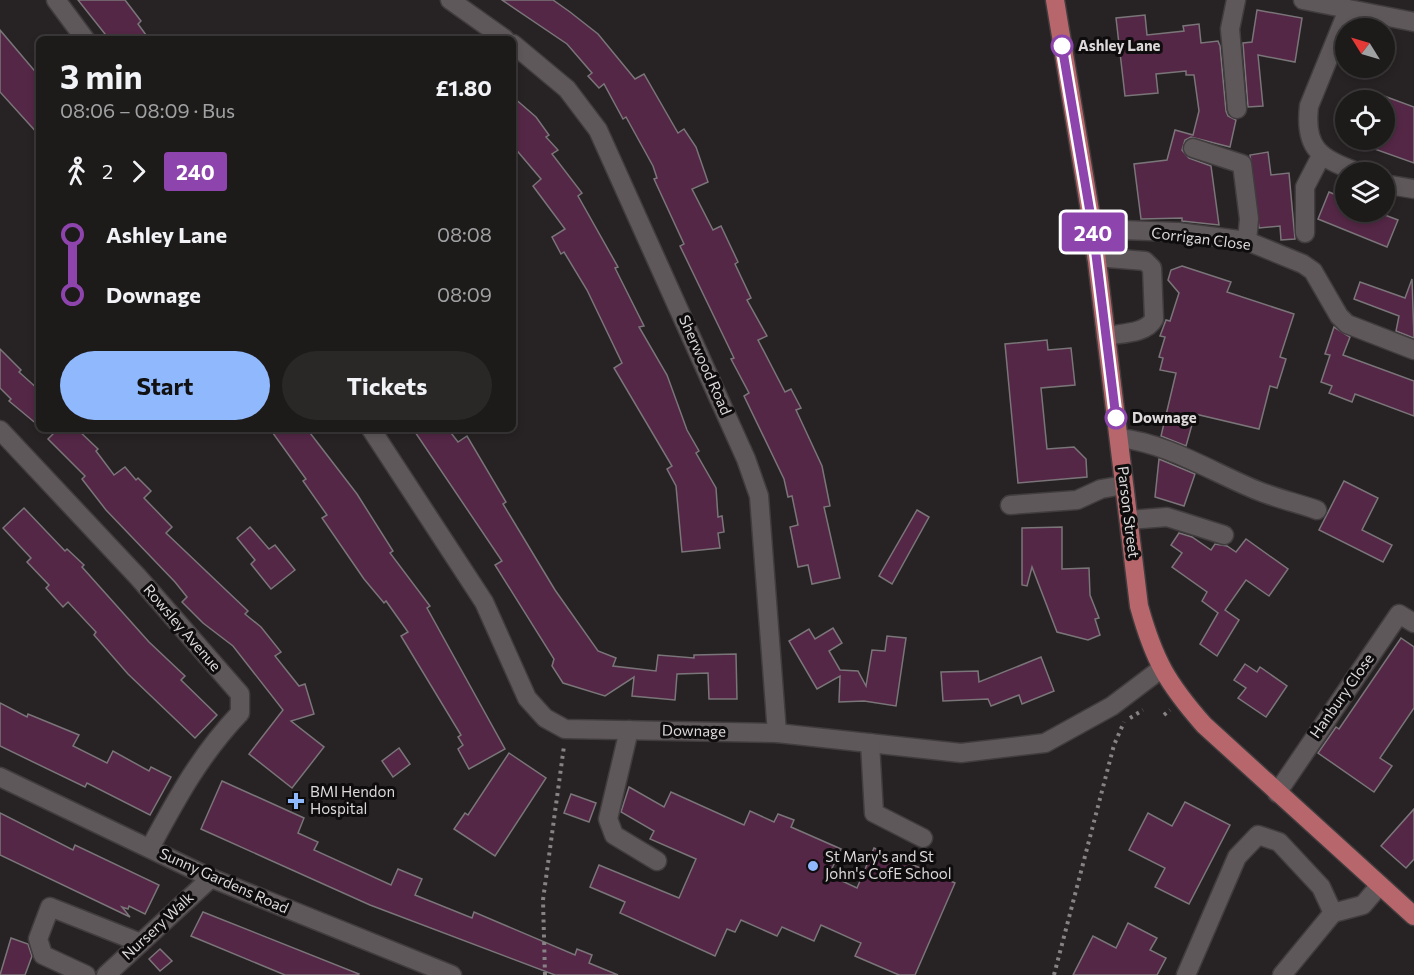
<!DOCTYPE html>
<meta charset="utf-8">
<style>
:root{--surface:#1d1a1a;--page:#2a2727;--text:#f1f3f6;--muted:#a0a1a2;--line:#3b3839;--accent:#90b8fd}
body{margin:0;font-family:Commissioner,sans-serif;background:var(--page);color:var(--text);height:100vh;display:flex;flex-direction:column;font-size:22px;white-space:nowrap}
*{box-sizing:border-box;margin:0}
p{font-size:20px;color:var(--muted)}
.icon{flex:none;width:33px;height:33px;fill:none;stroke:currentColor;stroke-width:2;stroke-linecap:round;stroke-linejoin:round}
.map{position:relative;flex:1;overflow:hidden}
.sheet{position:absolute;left:36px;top:36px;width:480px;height:396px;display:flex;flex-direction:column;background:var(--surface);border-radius:9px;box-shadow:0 3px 9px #0003,0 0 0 2px var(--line)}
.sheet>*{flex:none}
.badge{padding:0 12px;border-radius:4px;font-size:21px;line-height:39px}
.needle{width:39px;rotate:307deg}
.tools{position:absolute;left:1335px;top:18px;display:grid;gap:12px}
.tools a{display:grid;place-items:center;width:60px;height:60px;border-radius:50%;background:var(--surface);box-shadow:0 3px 9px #0003,0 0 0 2px var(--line);font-size:30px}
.map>.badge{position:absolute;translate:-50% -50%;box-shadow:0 0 0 3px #fff}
.legs{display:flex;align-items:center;gap:9px;height:66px;padding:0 24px;font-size:20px}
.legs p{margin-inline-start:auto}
.head{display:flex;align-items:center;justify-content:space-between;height:102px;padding:0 24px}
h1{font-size:33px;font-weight:700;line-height:45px}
.primary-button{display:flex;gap:12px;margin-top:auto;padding:12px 24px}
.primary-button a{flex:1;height:69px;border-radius:36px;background:var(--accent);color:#111;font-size:24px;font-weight:700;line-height:69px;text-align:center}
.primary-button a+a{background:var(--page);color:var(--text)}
ul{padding:0 24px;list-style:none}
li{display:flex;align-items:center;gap:21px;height:60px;font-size:22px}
li i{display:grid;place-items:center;width:9px;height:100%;margin:0 8px;background:currentColor}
li i::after{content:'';width:15px;height:15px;margin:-8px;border:4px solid;border-radius:50%;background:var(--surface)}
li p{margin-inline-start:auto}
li:first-child i{background:linear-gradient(#0000 50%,currentColor 0)}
li:last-child i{background:linear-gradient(currentColor 50%,#0000 0)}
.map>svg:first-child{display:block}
.building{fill:#542746;stroke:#7a7578;stroke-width:1.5}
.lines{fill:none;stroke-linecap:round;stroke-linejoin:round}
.minor-casing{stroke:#413c3e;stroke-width:21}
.major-casing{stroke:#413c3e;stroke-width:21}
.path{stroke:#878283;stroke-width:4;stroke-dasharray:3 4.5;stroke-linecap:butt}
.minor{stroke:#5e585a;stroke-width:18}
.major{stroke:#b7676b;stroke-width:18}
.line-1-casing{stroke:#fff;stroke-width:14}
.line-1{stroke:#8e44ad;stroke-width:9}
.stop-1-dot{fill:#fff;stroke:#8e44ad;stroke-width:3}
.poi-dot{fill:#90b8fd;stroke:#0e0c0d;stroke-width:2}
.labels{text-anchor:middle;stroke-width:6;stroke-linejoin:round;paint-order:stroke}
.stop-label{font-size:15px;font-weight:bold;fill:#ddd9da;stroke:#0e0c0d;text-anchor:start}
.street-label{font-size:15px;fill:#ddd9da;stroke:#0e0c0d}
.poi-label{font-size:15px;fill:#ddd9da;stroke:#0e0c0d;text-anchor:start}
</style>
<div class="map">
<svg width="1414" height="975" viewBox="0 0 1414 975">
<rect width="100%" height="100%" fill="#272223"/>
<g class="building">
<path d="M78,0h47l16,21 -3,3 11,15h-40z"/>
<path d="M502,0h51l17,12 28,22 37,45 9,-5 34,59 6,-4 12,18 12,35 -16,7 21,41 8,-4 17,36 -3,2 16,34 -4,2 20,36 -9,4 27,52 6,-3 10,19 -5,2 26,56 8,40 -6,1 16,71 -28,6 -4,-19 -10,2 -8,-40 8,-2 -6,-29 -4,1 -4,-18 -40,-83 5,-3 -18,-34 3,-1 -54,-112 4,-2 -30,-65 3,-1 -4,-12 -27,-49 -3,2 -19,-35 -5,4 -11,-12 4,-3 -25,-29z"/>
<path d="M1257,10l45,8 -7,44 -37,-7 5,51 -15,1 -5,-64 9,-1z"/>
<path d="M1145,15l2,20 37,-4 -1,-5 16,-2 2,19 17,-2 2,5 6,65 2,5 8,4 -6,27 -39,-10 -6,3 -3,10 7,8 22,8 8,59 -37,-4v-3l-41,1 -7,-55 33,-4 8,-30 18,5 6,-24 -5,-36h-8v-4l-30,3 2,19 -33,3 -9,-78z"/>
<path d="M0,30l39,46v59l-39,-43z"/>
<path d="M1384,96l30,11v56l-59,-21 29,-2z"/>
<path d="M513,97l23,20 13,18 -3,2 12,13 -6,4 30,39 -4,3 40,71 -3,1 29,58 -5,1 28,48 20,55 12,21 -3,2 20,35 2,29 4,-1 2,16 -6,1 2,15 -38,4 -6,-66 -9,-17 5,-3 -58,-98 8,-5 -35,-73 -23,-38 -3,2 -9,-17 13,-8 -32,-43 8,-7 -28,-33z"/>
<path d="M1268,152l3,23 18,-2 6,66 -14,1 -1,-14 -21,2 -9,-73z"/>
<path d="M1329,192l17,7v13h31l21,8 -11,27 -69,-28z"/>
<path d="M1182,266l49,16 -4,10 67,22 -14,43 6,2 -9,29 -7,-2 -11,43 -64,-15 -9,32 -25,-10 15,-63 -16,-3 3,-12 -4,-1 6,-20 -5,-1 6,-16 4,1 9,-28 -11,-13 3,-10z"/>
<path d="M1412,279l2,59 -18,-7 3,-15 -45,-17 6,-17 45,16z"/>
<path d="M1334,327l16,10 -7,18 71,26v35l-59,-22 -3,8 -23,-9 3,-7 -11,-4 9,-27 -5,-1z"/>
<path d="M1047,340l1,10 23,-2 4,37 -34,3 6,61 27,-2 12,12 1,18 -69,6 -13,-139z"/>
<path d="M0,349l21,21 -2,2 20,18v36l-30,-25 2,-2 -11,-11z"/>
<path d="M58,429h19l21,20 -2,2 18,24 11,-8 11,13 2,-2 13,13 -7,7 28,29 -6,6 82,78 -3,3 16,13 20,25 -6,4 24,30 6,-2 9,30 -23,7 33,26 -32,41 -43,-34 34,-44 -50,-64 -30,-23 -21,-21 5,-5 -12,-15 -69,-72 -24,-31 3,-3 -37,-37z"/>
<path d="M270,429h37l50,65 36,57 -3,2 40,53 -3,2 78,141 -36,20 -11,-20 5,-4 -5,-8 3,-2 -60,-99 7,-4 -22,-31 -2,2 -20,-24 -42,-61 5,-3 -24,-34 3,-2z"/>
<path d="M413,429h35l10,13 9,-6 39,66 -3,2 52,86 43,61 18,7 -3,8 43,5 2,-16 36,3v-3l42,-1 1,45h-28l-1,-26 -31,1 -2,26 -43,-4 2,-19 -29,19 -42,-13 -11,-17 2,-7 -59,-94 7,-4z"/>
<path d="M1159,459l36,15 -11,32 -29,-9z"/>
<path d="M1344,481l34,17 -16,32 30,15 -9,17 -64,-32z"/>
<path d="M24,508l41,43 2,-2 17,16 -2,2 67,75 36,34 -4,4 36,35 -22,23 -67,-64 -34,-39 2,-3 -28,-30 -5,5 -17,-19 3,-3 -22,-23 4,-4 -28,-30z"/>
<path d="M917,510l12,7 -37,67 -13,-8z"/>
<path d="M250,527l19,22 6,-4 20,25 -24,19 -20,-25 4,-4 -18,-22z"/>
<path d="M1062,527v42l27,-1 1,27 9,23 -4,1 5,16 -12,5 -31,-8 -25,-65 -5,19 -5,-1v-57z"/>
<path d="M1179,533l13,4 19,13 4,-6 12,2 9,6 10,-13 42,30 -19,27 -23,-16 -21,30 14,10 -22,36 -17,-12 18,-31 -16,-12 5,-9 -35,-25 10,-14 -11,-8z"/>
<path d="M833,628l9,15 -13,8 11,19 18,1 8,15 6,-36 13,1 2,-15 19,2 -10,68 -32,-5 -25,1 1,-26 -23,13 -28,-48 20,-12 6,10z"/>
<path d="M1401,638l13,9v61l-34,50 12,8 -18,26 -56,-39 18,-26 3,2z"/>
<path d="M1041,657l13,34 -32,13 -3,-9 -28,11 -3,-7 -45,2 -2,-29 37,-1 1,11z"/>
<path d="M1245,664l12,8 3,-5 27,19 -21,31 -28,-19 8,-10 -12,-8z"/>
<path d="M0,703l27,14 1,-3 51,21 -6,11 34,17 6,-12 36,20 2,-4 20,10 -21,38 -63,-32 -2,4 -85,-41z"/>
<path d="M399,748l11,16 -17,13 -11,-16z"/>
<path d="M509,753l37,25 -51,78 -41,-27 11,-16 3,2z"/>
<path d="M222,781l82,37 -6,15 20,9 -4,8 77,35 7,-16 24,10 -7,16 57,23 2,-6 101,43 2,-6 15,6 -3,8 29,12h-63l-185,-70 -169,-76z"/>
<path d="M629,787l35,20 7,-15 73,33 6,-14 24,11 4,-8 16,6 -3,7 50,22 -12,26 28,13 17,-40 81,35 -40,92h-16l-44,-19 6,-13 -40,-18 -7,16 -32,-14 -5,9 -36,-16 -6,12 -8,-3 -12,27 -95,-43 5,-11 -35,-15 9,-22 80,33 17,-39 -46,-20 4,-8 -33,-19z"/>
<path d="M571,794l25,9 -7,19 -25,-9z"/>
<path d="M1185,802l45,23 -41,79 -34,-17 10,-19 -36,-18 19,-37 24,13z"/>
<path d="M1414,809v50l-8,9 -25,-22z"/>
<path d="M0,813l73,37 2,-5 84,40 -14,29 -16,-8 -1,3 -6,-2 8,10 -130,-62z"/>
<path d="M203,912l156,62 -1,1h-73l-94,-39z"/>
<path d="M1128,923l29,15 -7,12 16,8 -9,17h-84l20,-39 23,12z"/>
<path d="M11,938l17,6 4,12 -7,19h-25z"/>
<path d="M160,949l12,12 -12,10 -11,-12z"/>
</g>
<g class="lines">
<defs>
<g id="minor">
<path d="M56,0l29,39"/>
<path d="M450,0l55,39"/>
<path d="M1236,0l-6,29 7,80"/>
<path d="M1303,0l111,22"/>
<path d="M1348,10l-39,96c-5,43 11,52 48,66"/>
<path d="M513,44l54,45 31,41 148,329 13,37 18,237"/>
<path d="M1193,148l49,16 7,55 -2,22"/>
<path d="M1384,184l30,5"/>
<path d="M1093,229l85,3 69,9 56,23 10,7 26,45 8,8 67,26"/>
<path d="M1305,233v-46l16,-31"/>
<path d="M1096,257l49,4 7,7 2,51c-8,15 -33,14 -48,17"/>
<path d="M371,429l113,173 43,96 18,20 20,11 212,4 184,20 84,-10 67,-37 49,-37"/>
<path d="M0,430l138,147 102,117v19c-40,42 -63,85 -90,135"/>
<path d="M1119,438c48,5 93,34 137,52 19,8 41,13 61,20"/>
<path d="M1010,505l67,-5 24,-11 23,-4"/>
<path d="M1129,520l38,-3 57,18"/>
<path d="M629,730l-21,89 6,16 43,26"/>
<path d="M870,743l4,70 49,25"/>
<path d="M0,777l211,101 241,97"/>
<path d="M1277,793l122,-179 15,9"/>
<path d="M86,975l-43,-20 -5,-16 12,-32 91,36"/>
<path d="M106,975l105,-97"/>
<path d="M1186,975l51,-118 21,-22 21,7 42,45 12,26 30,-8 17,-20"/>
<path d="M1282,975l51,-62"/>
</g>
<path id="major" d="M1055,0l38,229 46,377c15,54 28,77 65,119l210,191"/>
</defs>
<use href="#minor" class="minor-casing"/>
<use href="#major" class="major-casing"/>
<g class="path">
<path d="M1164,715l6,-5"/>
<path d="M1130,718l13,-8"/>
<path d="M545,975l-2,-75 21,-154"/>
<path d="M1054,975l60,-230 10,-23"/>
</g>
<use href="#minor" class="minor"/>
<use href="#major" class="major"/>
</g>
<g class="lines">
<defs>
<path id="line-1" d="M1062,46l31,184 23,188"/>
</defs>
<use href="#line-1" class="line-1-casing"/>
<use href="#line-1" class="line-1"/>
</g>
<g class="stop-1-dot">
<circle cx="1062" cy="46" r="10"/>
<circle cx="1116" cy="418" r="10"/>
</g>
<g class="poi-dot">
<path d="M293 792h6v6h6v6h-6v6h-6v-6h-6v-6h6z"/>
<circle cx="813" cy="866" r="6"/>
</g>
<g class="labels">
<g class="stop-label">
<text x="1078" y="51">Ashley Lane</text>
<text x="1132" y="423">Downage</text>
</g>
<g class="street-label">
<text transform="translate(1201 239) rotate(7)" y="5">Corrigan Close</text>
<text transform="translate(705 365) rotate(66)" y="5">Sherwood Road</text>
<text transform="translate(1128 512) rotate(83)" y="5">Parson Street</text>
<text transform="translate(182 628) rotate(49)" y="5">Rowsley Avenue</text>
<text transform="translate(1342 696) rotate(-55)" y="5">Hanbury Close</text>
<text transform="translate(694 731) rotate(1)" y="5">Downage</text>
<text transform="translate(224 881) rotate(24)" y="5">Sunny Gardens Road</text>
<text transform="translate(158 926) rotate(-43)" y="5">Nursery Walk</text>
</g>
<g class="poi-label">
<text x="310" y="797">BMI Hendon<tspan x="310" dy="17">Hospital</tspan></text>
<text x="825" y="862">St Mary's and St<tspan x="825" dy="17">John's CofE School</tspan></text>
</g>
</g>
</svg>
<div class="tools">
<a><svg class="needle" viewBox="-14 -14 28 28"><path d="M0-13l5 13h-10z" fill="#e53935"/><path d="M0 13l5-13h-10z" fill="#a0a1a2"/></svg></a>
<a><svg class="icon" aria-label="locate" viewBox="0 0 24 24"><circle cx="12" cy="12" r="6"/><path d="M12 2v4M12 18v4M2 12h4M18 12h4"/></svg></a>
<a><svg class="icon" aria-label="layers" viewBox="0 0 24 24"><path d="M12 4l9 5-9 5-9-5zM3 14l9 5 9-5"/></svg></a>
</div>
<b class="badge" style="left:1093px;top:232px;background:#8e44ad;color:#fff">240</b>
<section class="sheet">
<div class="head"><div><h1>3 min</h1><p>08:06 – 08:09 · Bus</p></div><b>£1.80</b></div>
<div class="legs"><svg class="icon" aria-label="walk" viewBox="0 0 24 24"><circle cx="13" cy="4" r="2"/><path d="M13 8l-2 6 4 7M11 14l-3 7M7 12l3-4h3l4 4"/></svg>2<svg class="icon" aria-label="forward" viewBox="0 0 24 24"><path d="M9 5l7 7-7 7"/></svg><b class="badge" style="background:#8e44ad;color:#fff">240</b></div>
<ul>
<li><i style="color:#8e44ad"></i><b>Ashley Lane</b><p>08:08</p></li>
<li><i style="color:#8e44ad"></i><b>Downage</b><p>08:09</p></li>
</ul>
<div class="primary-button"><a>Start</a><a>Tickets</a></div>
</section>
</div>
